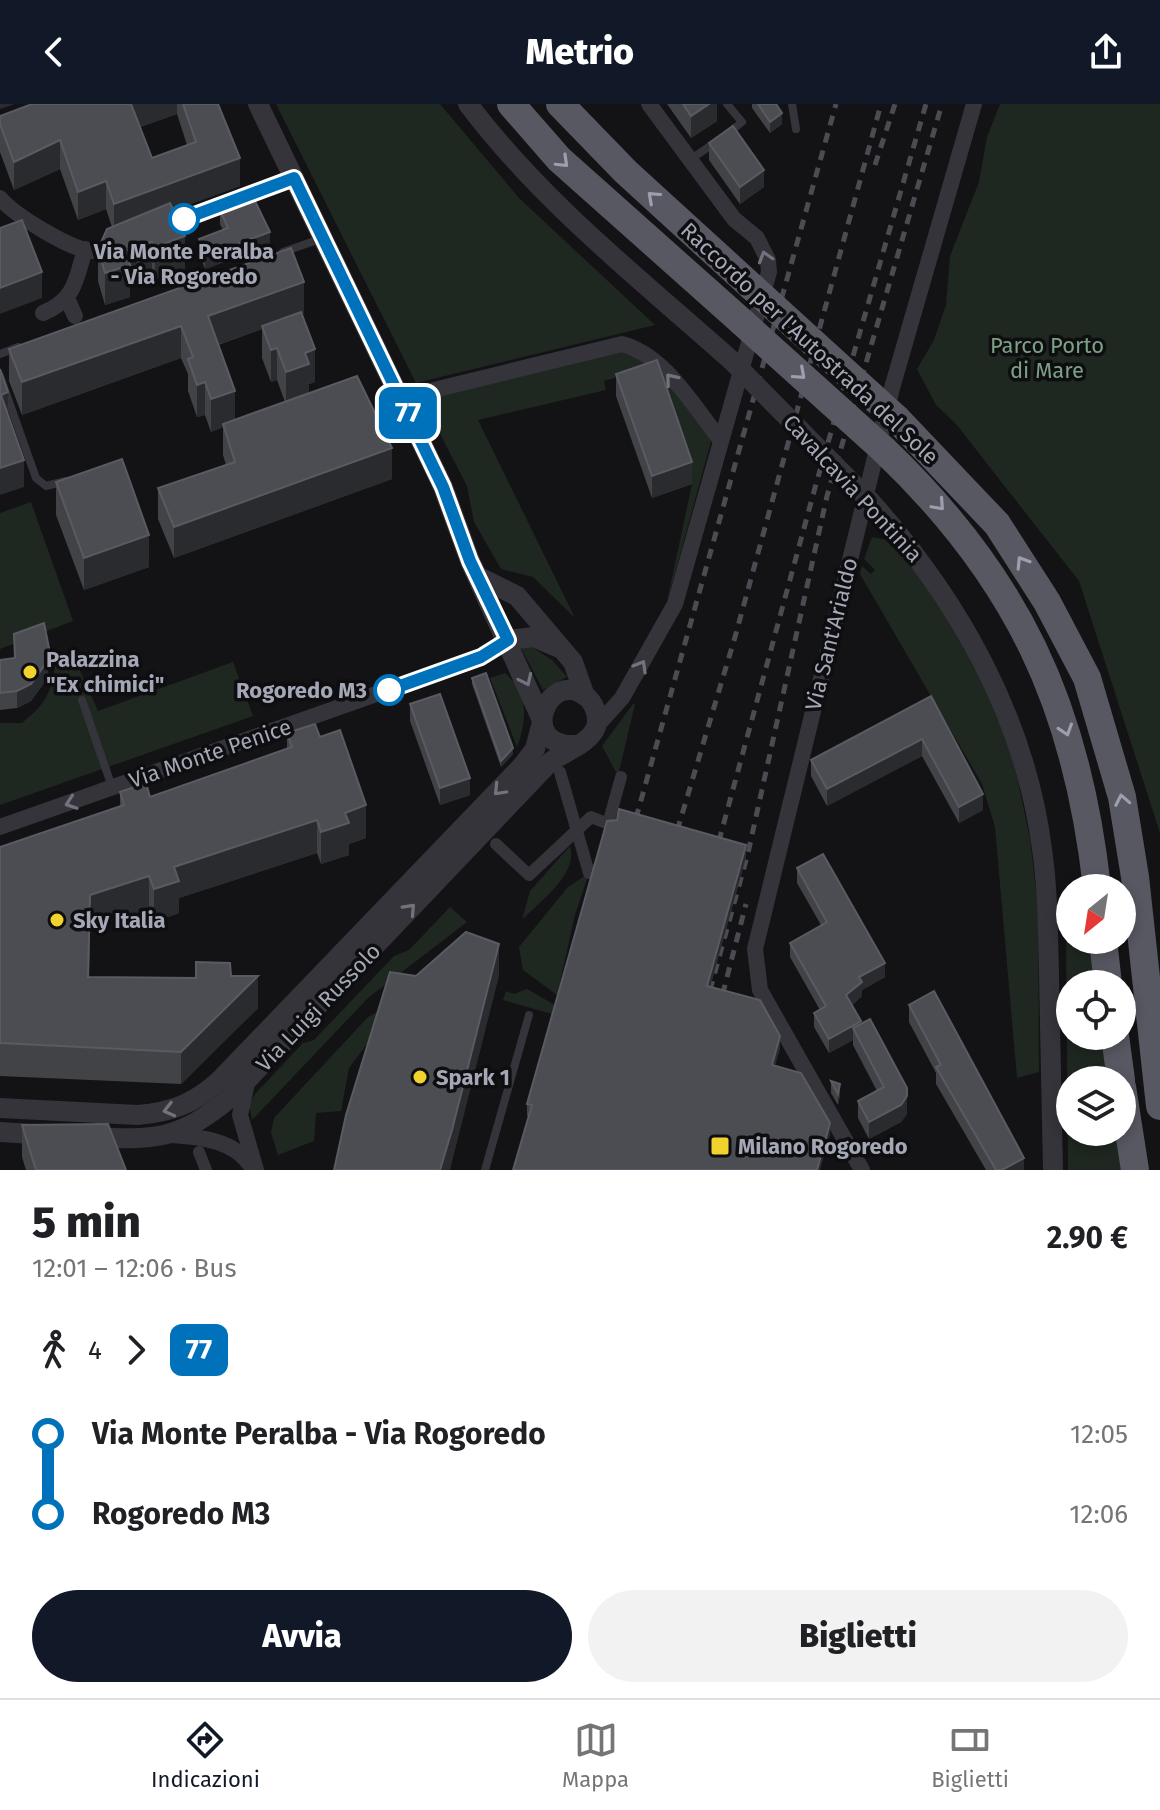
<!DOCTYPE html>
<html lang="it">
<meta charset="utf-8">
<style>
:root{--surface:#fff;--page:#f2f2f2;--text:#202124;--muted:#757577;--line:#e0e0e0;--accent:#111827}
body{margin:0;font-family:"Fira Sans",sans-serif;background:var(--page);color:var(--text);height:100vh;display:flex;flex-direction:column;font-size:30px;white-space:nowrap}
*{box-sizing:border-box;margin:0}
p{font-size:26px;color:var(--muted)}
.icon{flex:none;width:44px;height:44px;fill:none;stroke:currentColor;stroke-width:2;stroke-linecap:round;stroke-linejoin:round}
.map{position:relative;height:1066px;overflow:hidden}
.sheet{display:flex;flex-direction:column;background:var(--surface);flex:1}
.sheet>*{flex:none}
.badge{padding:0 16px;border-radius:12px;font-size:28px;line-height:52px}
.needle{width:52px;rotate:210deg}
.buttons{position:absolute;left:1056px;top:770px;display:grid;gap:16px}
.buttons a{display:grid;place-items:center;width:80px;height:80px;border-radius:50%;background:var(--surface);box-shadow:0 4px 12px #0003;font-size:40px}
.map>.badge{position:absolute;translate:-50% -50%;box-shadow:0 0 0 4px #fff}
.legs{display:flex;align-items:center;gap:12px;height:88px;padding:0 32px;font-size:26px}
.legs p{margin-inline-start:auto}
.headline{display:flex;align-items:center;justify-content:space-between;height:136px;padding:0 32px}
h1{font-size:44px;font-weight:800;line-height:60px}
.action{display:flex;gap:16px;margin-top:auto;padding:16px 32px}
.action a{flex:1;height:92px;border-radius:48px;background:var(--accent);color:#fff;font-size:32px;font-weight:800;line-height:92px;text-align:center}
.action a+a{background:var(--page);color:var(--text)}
ul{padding:0 32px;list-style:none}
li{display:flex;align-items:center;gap:28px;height:80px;font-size:30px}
li i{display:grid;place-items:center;width:12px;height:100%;margin:0 10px;background:currentColor}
li i::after{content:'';width:20px;height:20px;margin:-10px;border:6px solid;border-radius:50%;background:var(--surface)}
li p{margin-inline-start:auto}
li:first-child i{background:linear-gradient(#0000 50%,currentColor 0)}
li:last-child i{background:linear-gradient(currentColor 50%,#0000 0)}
header{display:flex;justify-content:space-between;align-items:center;height:104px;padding:0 32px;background:var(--accent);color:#fff;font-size:36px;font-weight:800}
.tabs{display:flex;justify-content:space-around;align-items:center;height:112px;border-top:2px solid var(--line);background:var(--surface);font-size:22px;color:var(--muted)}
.tabs a{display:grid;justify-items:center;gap:4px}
.tabs .active{color:var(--accent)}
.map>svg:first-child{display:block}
.green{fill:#1f2721}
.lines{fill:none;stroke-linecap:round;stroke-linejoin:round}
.service{stroke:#34343a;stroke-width:8}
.pedestrian{stroke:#34343a;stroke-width:12}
.minor{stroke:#34343a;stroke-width:16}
.tertiary{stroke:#34343a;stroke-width:20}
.trunk{stroke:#585862;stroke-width:28}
.rail{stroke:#4b4b53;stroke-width:5;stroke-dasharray:10 8;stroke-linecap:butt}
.tertiary-bridge{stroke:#34343a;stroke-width:20}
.trunk-bridge{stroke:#585862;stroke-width:28}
.wall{fill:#414347;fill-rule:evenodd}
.shaded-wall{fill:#2a2b2e}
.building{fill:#4c4d53;stroke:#5a5b62;stroke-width:2}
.oneway{stroke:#9c9fad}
.oneway2{stroke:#72737e}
.line-1-casing{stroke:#fff;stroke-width:18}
.line-1{stroke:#0072bc;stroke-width:12}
.stop-1-dot{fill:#fff;stroke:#0072bc;stroke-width:4}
.poi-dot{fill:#f2d22d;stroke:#0e0e10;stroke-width:3}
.labels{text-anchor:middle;stroke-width:7;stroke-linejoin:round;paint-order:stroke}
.stop-label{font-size:22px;font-weight:bold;fill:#a4a7b5;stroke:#0e0e10}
.street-label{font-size:22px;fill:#a4a7b5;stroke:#0e0e10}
.park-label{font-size:22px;fill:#7ba084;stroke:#0e0e10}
.poi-label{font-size:22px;font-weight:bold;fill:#a4a7b5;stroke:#0e0e10;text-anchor:start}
</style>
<header><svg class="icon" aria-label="back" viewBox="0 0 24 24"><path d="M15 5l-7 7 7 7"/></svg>Metrio<svg class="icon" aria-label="share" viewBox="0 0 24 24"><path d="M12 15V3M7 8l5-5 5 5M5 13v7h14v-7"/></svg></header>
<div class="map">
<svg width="1160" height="1066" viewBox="0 0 1160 1066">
<rect width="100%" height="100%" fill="#131315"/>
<g class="green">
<path d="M276,0h164l79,94 136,127 -239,58z"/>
<path d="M1000,0h160v729l-81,-252 -123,-157 -20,-19 -19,-36 17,-29 12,-35 4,-49 29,-74 8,-45z"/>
<path d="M616,245l35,14 61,75 -46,168 26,-122 -40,-117 -48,14 2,9 -128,30 97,198 -42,-41 -32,-8 -27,-47 -7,-36 -46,-89z"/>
<path d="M31,398l42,119 -73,28v-136z"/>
<path d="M872,433l16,3 43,50 44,75 37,88 18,86 8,68 1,165 -22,6 -22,-251 -13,-43 -122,-210 2,-8 9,8 4,-4 -11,-11z"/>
<path d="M532,543l20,13 15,17 -24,13 -22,-42z"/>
<path d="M75,555l23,52 135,-49 20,54 -253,89v-82h22c21,-17 30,-29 33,-57z"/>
<path d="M505,569c24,20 22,47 12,74l-27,-69z"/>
<path d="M633,600h2l-17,72 -16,-30z"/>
<path d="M570,742c9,28 -31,56 -48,74l8,-29z"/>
<path d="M589,769l-14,42 -18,80 -34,-25 -4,-23 49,-60z"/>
<path d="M450,803l17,15 -99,76 -116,122 -3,-16 6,-10 48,-51 11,-3 80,-84 15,-6z"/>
<path d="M1070,813v23h23l7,44h-30v52h37l6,44h-43v52h50l6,38h-58l-2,-232z"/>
<path d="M527,885l28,16 -3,9 -49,-14 3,-9 8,3z"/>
<path d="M379,907l-9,29 -21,28 -8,43 -25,2 -2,28 -36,14 -7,-22 3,-15 94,-101z"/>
</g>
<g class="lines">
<g class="service">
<path d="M792,0l4,25"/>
<path d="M727,30l15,-12 -15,-18"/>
<path d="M691,55l25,-17"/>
<path d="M283,148l40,-14"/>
<path d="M0,250l18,-7"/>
<path d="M0,272l36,102 10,8 20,-5"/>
<path d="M82,596l30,87"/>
<path d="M485,1066l44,-155"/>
</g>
<g class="pedestrian">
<path d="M560,668l29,101"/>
<path d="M608,720l13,-47"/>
<path d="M496,740l33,31 62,-58 20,8"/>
<path d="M199,1048l7,18"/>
</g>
<g class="minor">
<path d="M0,94c14,17 71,52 92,53 9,0 17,-4 25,-7"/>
<path d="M161,124l133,-50"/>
<path d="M67,194l8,18"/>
<path d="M43,209c32,-13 33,-33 42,-64"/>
<path d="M401,294l221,-54c43,11 71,62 98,95"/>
<path d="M595,624l27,-30 53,-94 94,-332 -1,-12 -11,-22 -23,-19 -85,-115"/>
<path d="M0,723l481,-170 27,-17"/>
<path d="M247,979l-7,32 16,55"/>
<path d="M171,1031c30,2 65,5 82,34"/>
<path d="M862,1066l-102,-180 -5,-41 137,-561 82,-284"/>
</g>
<g class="tertiary">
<path d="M258,0l185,383 27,74 72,159"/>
<path d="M468,0c74,98 172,175 263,256"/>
<path d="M870,397c88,98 155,216 172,348 6,42 6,85 7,127 1,65 3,129 4,194"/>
<path d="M477,472l40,20 56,66 12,34"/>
<path d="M508,536l26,-3 23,10"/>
<path d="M0,1004l138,7c34,-3 55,-11 81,-34l303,-315 13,-17 7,-27"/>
<path d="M0,1028l49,3"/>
<path d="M89,1033c66,3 89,4 142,-40l317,-333c14,-12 41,-19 48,-37 3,-10 -1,-22 -8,-29 -39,-34 -73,50 -12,47"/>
</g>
<g class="trunk">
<path d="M511,0l48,55 183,163"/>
<path d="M560,0l66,68 126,115"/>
<path d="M896,314l101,106 50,78 40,76 35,119 13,80 25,229"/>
<path d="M884,346c133,127 193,255 213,438"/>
<path d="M1103,836l5,44"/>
<path d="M1115,932l6,44"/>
<path d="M1122,983l13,83"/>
</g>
<g class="rail">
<path d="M875,61l20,-61"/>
<path d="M631,732l205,-732"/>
<path d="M672,744l63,-211 146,-533"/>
<path d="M714,755l102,-375 110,-380"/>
<path d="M705,904l43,-155 79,-357 115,-392"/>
<path d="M718,908l28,-108"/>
</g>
<path class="tertiary-bridge" d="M731,256l139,141"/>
<g class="trunk-bridge">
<path d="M752,183l144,131"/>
<path d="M742,218l142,128"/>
</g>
</g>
<g class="wall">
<path d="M32,0h186l22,82 -66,24 11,59 -30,10 -3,-5 -22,8v15l-25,8 -7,-24v-32l14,-22 -6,-18 -28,11 -18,-51 -46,21 -14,-38v-36zM177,10l10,31 -35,13 -12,-31z"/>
<path d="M667,0h50v17l-26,17z"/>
<path d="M752,0h24l6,20 -12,9 -18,-25z"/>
<path d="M709,39l55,44 -24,17 -31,-44z"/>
<path d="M220,106l50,35 -65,24 -6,-16v-14l24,-9 -3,-6z"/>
<path d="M291,144l24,134 -6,2v10l83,85 -218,79 -16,-39v-31l68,-23 -3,-10v-28l-12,5 -6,-17 -8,2 -9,-26v-17l-7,-16 -159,57 -13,-34v-32zM262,225v29l9,24 6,-2 8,22 -50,18 -17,-75z"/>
<path d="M616,270l76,110 -40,14 -36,-102z"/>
<path d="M56,378l93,85 -65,23 -28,-75z"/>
<path d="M14,530l35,31 -3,15 -15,21 -14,7 -17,2v-50l14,-2z"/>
<path d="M472,574l41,76 -12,13 -29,-83z"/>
<path d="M931,592l52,114 -24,13 -37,-67 -95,50 -16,-30v-16z"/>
<path d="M410,600l60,91 -30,10 -30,-84z"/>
<path d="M287,629l33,4 46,101 -17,6v11l-28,9 -4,-11 -138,45v15l-25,9 -5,-13 -59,18 -1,50 107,1 35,-2 27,32 -77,76 -181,-8v-229l120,-41v-14l30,5 137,-49z"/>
<path d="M746,753l-36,130 70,61 -5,17 55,70 -303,-19v-12z"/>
<path d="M797,764l88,109 -23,13v6l-10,9 55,109 -6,8 -32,17 -11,-21v-17l19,-10 -24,-46v-5l-24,13 -15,-26v-14l6,-3 -30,-53v-14l31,-18 -24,-42z"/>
<path d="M909,901l115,165h-38l-50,-86v-11l-27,-51z"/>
<path d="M831,977l9,14 -2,10 -7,-12z"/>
<path d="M22,1021l104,45h-100l-4,-13z"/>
</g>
<g class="shaded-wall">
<path d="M0,0h15l-15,5z"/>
<path d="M130,0h47v10l-47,16z"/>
<path d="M709,0h8v17l-26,17v-22z"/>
<path d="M782,9v11l-12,9v-11z"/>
<path d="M60,36v29l-46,21v-28z"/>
<path d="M240,54v28l-126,46v-28z"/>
<path d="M764,66v17l-24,17v-17z"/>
<path d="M106,77v28l-28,11v-28z"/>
<path d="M270,128v13l-65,24v-13z"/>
<path d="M185,132v33l-30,10v-32z"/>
<path d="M152,138v32l-22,8v15l-25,8v-32l20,-22z"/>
<path d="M42,168v26l-42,16v-26z"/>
<path d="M304,178v32l-41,14 -1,-2v3l-54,19v-32z"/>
<path d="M181,222v32l-159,57v-33z"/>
<path d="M277,244v32l-6,2v-32z"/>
<path d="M315,245v33l-6,2v12l-23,8v-32l19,-19z"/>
<path d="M205,278v33l-8,2v-32z"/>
<path d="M235,287v32l-12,1v3l-12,5v-33z"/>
<path d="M8,288v27l-7,-24z"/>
<path d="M392,344v31l-218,79v-31z"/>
<path d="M24,356v27l-24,8v-27z"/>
<path d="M692,358v22l-40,14v-22z"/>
<path d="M149,431v32l-65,23v-32z"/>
<path d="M49,544v17l-3,15 -15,21 -14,7v-17z"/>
<path d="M922,635v17l-95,50v-17z"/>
<path d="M513,644v6l-12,13v-6z"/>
<path d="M470,674v17l-30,10v-17z"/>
<path d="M983,690v16l-24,13v-16z"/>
<path d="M366,701v33l-17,6v11l-28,9v-32l24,-19z"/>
<path d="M317,716v33l-138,45v15l-25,9v-33l20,-22z"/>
<path d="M746,741v12l-39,141v-12z"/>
<path d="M149,772v33l-59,18 -2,82 2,-114z"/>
<path d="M499,840v32l-47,186 -2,8h-10z"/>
<path d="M885,859v14l-23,13v6l-16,13v-14l13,-18z"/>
<path d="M258,872v32l-77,76v-32z"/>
<path d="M861,917v15l-8,-8v12l-24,13v-14z"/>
<path d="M780,932v12l-8,28v-11z"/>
<path d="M840,980v11l-2,10v-11z"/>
<path d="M907,992v18l-6,8 -32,17v-17z"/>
<path d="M830,1019v12l-10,35h-3z"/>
<path d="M1024,1054v12h-22z"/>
</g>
<g class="building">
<path d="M32,0h99l21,54 44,-16 -13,-38h35l22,54 -126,46 -8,-23 -28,11 -18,-52 -46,22 -14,-38v-8z"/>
<path d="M683,0h26l-18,12z"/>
<path d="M758,0h18l6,9 -12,9z"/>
<path d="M733,22l31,44 -24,17 -31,-44z"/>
<path d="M253,93l17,35 -65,24 -6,-17 29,-11 -8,-18z"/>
<path d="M170,99l15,33 -30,11 -3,-5 -27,9 5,14 -25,8 -7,-24 9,-20z"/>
<path d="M22,116l20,52 -42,16v-60z"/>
<path d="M291,144l13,34 -96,34 27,75 -24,8 -6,-17 -8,3 -9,-26 5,-2 -12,-31 -159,56 -13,-33z"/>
<path d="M301,208l14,37 -10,4 4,11 -23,8 -9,-24 -6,2 -9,-24z"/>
<path d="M657,256l35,102 -40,14 -36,-102z"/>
<path d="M0,265l8,23 -7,3 23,65 -24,8z"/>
<path d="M357,272l35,72 -218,79 -16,-39 77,-26 -12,-38z"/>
<path d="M122,355l27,76 -65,23 -28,-76z"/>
<path d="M44,519l5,25 -3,15 -15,21 -14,7 -17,2v-33l15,-2 -1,-24z"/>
<path d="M486,569l27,75 -12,13 -29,-83z"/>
<path d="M440,590l30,84 -30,10 -30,-84z"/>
<path d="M931,592l52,98 -24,13 -37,-68 -95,50 -16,-29z"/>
<path d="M315,620l5,13 20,-7 26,75 -21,8 4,10 -28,9 -4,-12 -143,47 5,14 -25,8 -5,-13 -59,19 -2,82 108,1v-16l34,1 1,13h27l-77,76 -181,-9v-196l124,-42 -4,-13 26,-9 4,14 142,-50 -5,-14z"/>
<path d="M619,705l127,36 -39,141 53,14 20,36 -8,29 29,8 29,50 -13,47h-304l19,-65 -5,-1 80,-283 10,-1z"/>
<path d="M823,750l62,109 -26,14 3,5 -16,13 15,26 -32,18 -15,-26 12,-7 -36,-63 37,-21 -30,-54z"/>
<path d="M466,828l33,12 -47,186 -12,40h-106l12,-55 44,-143 26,4z"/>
<path d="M934,887l90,167 -22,12h-6l-60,-103 5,-2 -32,-60z"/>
<path d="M870,915l37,69v8l-6,9 -32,17 -11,-21 26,-14 -31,-59z"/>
<path d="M831,977l9,3 -2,10z"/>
<path d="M108,1020l18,46h-90l-14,-45z"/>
</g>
<defs><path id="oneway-chevron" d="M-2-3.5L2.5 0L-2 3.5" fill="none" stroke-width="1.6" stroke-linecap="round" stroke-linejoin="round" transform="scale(2)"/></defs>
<g class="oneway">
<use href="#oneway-chevron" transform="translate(563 58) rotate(44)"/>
<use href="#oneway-chevron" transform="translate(653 93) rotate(-138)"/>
<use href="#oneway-chevron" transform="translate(800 270) rotate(42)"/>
<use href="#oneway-chevron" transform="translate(939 401) rotate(48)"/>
<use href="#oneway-chevron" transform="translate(1022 458) rotate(-122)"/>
<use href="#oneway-chevron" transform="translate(1066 626) rotate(72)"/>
<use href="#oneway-chevron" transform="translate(1122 696) rotate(-101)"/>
</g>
<g class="oneway2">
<use href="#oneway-chevron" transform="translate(765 153) rotate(-107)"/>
<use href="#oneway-chevron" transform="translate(671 275) rotate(-130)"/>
<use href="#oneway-chevron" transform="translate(641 562) rotate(-60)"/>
<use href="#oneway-chevron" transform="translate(526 576) rotate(65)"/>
<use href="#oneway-chevron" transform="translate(499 686) rotate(134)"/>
<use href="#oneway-chevron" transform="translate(71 699) rotate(161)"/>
<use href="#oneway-chevron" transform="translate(410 805) rotate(-47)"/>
<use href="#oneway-chevron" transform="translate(169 1006) rotate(166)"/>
</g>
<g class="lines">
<defs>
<path id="line-1" d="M184,115l110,-41 149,309 27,74 38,79 -27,17 -92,33"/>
</defs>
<use href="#line-1" class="line-1-casing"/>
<use href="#line-1" class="line-1"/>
</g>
<g class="stop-1-dot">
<circle cx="184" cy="115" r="14"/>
<circle cx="389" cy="586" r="14"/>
</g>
<g class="poi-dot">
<circle cx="30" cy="568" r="8"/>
<circle cx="57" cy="816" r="8"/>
<circle cx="420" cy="973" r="8"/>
<rect x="710" y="1032" width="20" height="20" rx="4"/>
</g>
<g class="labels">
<g class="stop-label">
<text x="184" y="155">Via Monte Peralba<tspan x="184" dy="25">- Via Rogoredo</tspan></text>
<text x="367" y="594" text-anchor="end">Rogoredo M3</text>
</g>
<g class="street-label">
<text transform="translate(810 239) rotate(43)" y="8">Raccordo per l'Autostrada del Sole</text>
<text transform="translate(853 384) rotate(47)" y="8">Cavalcavia Pontinia</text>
<text transform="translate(831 530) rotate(-76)" y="8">Via Sant'Arialdo</text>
<text transform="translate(210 649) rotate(-19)" y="8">Via Monte Penice</text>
<text transform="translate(318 903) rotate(-46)" y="8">Via Luigi Russolo</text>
</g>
<g class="park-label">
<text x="1047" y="249">Parco Porto<tspan x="1047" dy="25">di Mare</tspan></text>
</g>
<g class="poi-label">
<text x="46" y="563">Palazzina<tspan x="46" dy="25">"Ex chimici"</tspan></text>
<text x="73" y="824">Sky Italia</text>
<text x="436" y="981">Spark 1</text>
<text x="738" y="1050">Milano Rogoredo</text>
</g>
</g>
</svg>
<div class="buttons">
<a><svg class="needle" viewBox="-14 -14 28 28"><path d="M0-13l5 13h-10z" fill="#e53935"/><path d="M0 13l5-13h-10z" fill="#757577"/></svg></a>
<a><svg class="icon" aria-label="locate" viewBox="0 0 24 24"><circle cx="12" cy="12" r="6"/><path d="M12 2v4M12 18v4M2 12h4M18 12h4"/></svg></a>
<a><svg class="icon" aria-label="layers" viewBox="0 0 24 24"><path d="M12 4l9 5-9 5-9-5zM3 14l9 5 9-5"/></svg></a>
</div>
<b class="badge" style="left:408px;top:309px;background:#0072bc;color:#fff">77</b>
</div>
<section class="sheet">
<div class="headline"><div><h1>5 min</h1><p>12:01 – 12:06 · Bus</p></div><b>2.90 €</b></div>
<div class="legs"><svg class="icon" aria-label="walk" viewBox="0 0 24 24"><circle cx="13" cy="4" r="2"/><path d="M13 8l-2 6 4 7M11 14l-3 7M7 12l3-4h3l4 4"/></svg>4<svg class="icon" aria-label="forward" viewBox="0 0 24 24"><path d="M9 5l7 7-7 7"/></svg><b class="badge" style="background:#0072bc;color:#fff">77</b></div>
<ul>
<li><i style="color:#0072bc"></i><b>Via Monte Peralba - Via Rogoredo</b><p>12:05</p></li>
<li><i style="color:#0072bc"></i><b>Rogoredo M3</b><p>12:06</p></li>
</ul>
<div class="action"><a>Avvia</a><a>Biglietti</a></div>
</section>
<nav class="tabs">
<a class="active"><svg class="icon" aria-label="directions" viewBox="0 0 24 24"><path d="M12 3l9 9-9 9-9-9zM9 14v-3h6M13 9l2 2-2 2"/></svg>Indicazioni</a>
<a><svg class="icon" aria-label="map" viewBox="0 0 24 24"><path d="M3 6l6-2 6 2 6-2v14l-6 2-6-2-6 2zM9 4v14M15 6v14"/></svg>Mappa</a>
<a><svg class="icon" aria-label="tickets" viewBox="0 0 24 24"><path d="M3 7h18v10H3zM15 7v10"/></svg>Biglietti</a>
</nav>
